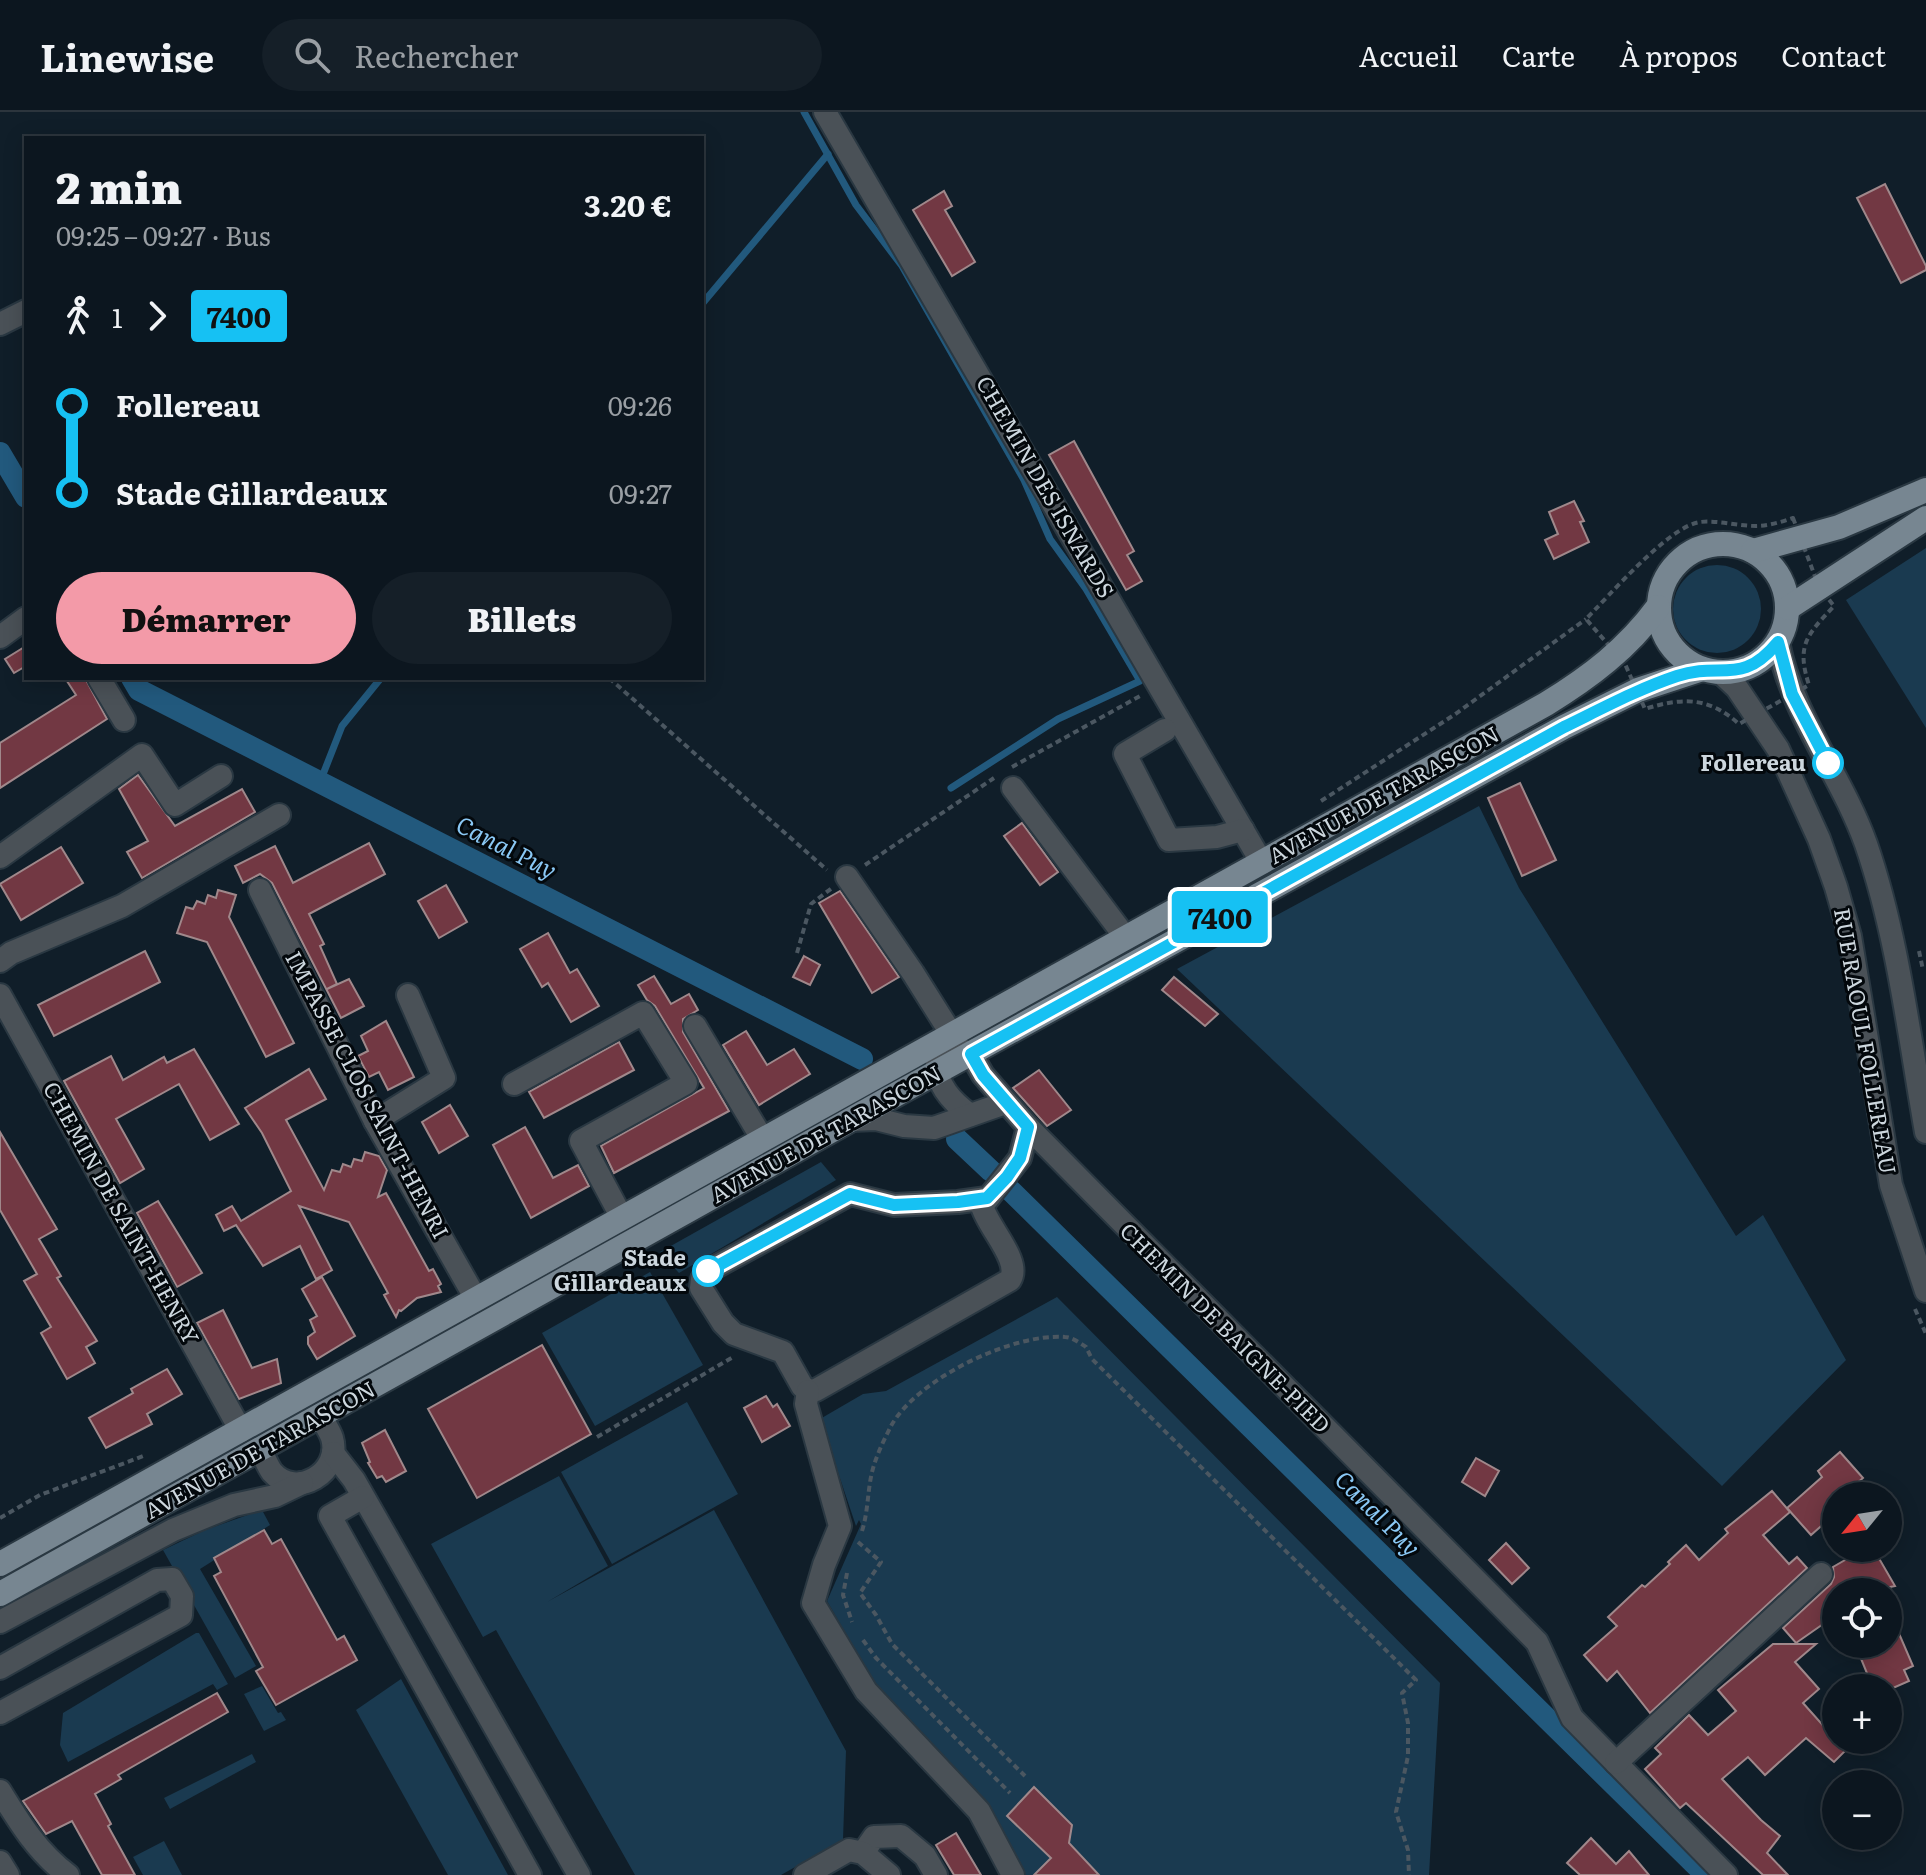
<!DOCTYPE html>
<html lang="fr">
<meta charset="utf-8">
<style>
:root{--surface:#0c161f;--page:#151f28;--text:#f1f3f6;--muted:#9a9fa4;--line:#2c353d;--accent:#f39aa8}
body{margin:0;font-family:Literata,serif;background:var(--page);color:var(--text);height:100vh;display:flex;flex-direction:column;font-size:30px;white-space:nowrap}
*{box-sizing:border-box;margin:0}
p{font-size:26px;color:var(--muted)}
.icon{flex:none;width:44px;height:44px;fill:none;stroke:currentColor;stroke-width:2;stroke-linecap:round;stroke-linejoin:round}
.map{position:relative;flex:1;overflow:hidden}
.drawer{position:absolute;left:24px;top:24px;width:680px;height:544px;display:flex;flex-direction:column;background:var(--surface);border-radius:0px;box-shadow:0 4px 20px #0003,0 0 0 2px var(--line)}
.drawer>*{flex:none}
.badge{padding:0 16px;border-radius:6px;font-size:28px;line-height:52px}
.needle{width:52px;rotate:240deg}
.fabs{position:absolute;left:1822px;top:1370px;display:grid;gap:16px}
.fabs a{display:grid;place-items:center;width:80px;height:80px;border-radius:50%;background:var(--surface);box-shadow:0 4px 20px #0003,0 0 0 2px var(--line);font-size:40px}
.map>.badge{position:absolute;translate:-50% -50%;box-shadow:0 0 0 4px #fff}
.legs{display:flex;align-items:center;gap:12px;height:88px;padding:0 32px;font-size:26px}
.legs p{margin-inline-start:auto}
.overview{display:flex;align-items:center;justify-content:space-between;height:136px;padding:0 32px}
h1{font-size:44px;font-weight:800;line-height:60px}
.primary-button{display:flex;gap:16px;margin-top:auto;padding:16px 32px}
.primary-button a{flex:1;height:92px;border-radius:48px;background:var(--accent);color:#111;font-size:32px;font-weight:800;line-height:92px;text-align:center}
.primary-button a+a{background:var(--page);color:var(--text)}
ul{padding:0 32px;list-style:none}
li{display:flex;align-items:center;gap:28px;height:88px;font-size:30px}
li i{display:grid;place-items:center;width:12px;height:100%;margin:0 10px;background:currentColor}
li i::after{content:'';width:20px;height:20px;margin:-10px;border:6px solid;border-radius:50%;background:var(--surface)}
li p{margin-inline-start:auto}
li:first-child i{background:linear-gradient(#0000 50%,currentColor 0)}
li:last-child i{background:linear-gradient(currentColor 50%,#0000 0)}
header{display:flex;align-items:center;gap:48px;box-sizing:border-box;height:112px;padding:0 40px;background:var(--surface);border-bottom:2px solid var(--line)}
header strong{font-size:38px}
nav{display:flex;gap:44px;margin-inline-start:auto;font-size:28px}
.search{width:560px;height:72px;background:var(--page);display:flex;align-items:center;gap:20px;box-sizing:border-box;padding:0 28px;border-radius:44px;color:var(--muted);font-size:30px}
.map>svg:first-child{display:block}
.green{fill:#1a3a50}
.lines{fill:none;stroke-linecap:round;stroke-linejoin:round}
.stream{stroke:#22597d;stroke-width:7}
.canal{stroke:#22597d;stroke-width:22}
.building{fill:#723843;stroke:#a0888b;stroke-width:2}
.minor-casing{stroke:#2a3842;stroke-width:26}
.major-casing{stroke:#2a3842;stroke-width:28}
.path{stroke:#4b5761;stroke-width:4;stroke-dasharray:6 4;stroke-linecap:butt}
.minor{stroke:#4a5157;stroke-width:22}
.major{stroke:#778691;stroke-width:24}
.line-1-casing{stroke:#fff;stroke-width:18}
.line-1{stroke:#16c1f3;stroke-width:12}
.stop-1-dot{fill:#fff;stroke:#16c1f3;stroke-width:4}
.labels{text-anchor:middle;stroke-width:6;stroke-linejoin:round;paint-order:stroke}
.street-label{font-size:22px;fill:#cdd7de;stroke:#03080c}
.stop-label{font-size:22px;font-weight:bold;fill:#cdd7de;stroke:#03080c;text-anchor:end}
.water-label{font-size:24px;font-style:italic;fill:#8ac8f5;stroke:#03080c}
</style>
<header>
<strong>Linewise</strong>
<div class="search"><svg class="icon" aria-label="search" viewBox="0 0 24 24"><circle cx="10" cy="10" r="6"/><path d="M15 15l6 6"/></svg>Rechercher</div>
<nav><a>Accueil</a><a>Carte</a><a>À propos</a><a>Contact</a></nav>
</header>
<div class="map">
<svg width="1926" height="1763" viewBox="0 0 1926 1763">
<rect width="100%" height="100%" fill="#101e29"/>
<g class="green">
<path d="M1926,436v180l-80,-128z"/>
<circle cx="1717" cy="497" r="44"/>
<path d="M1479,694l40,82 217,348 27,-21 83,145 -124,126 -545,-517z"/>
<path d="M821,1050l15,18 -157,93 -19,-21z"/>
<path d="M650,1160l53,93 -108,61 -53,-93z"/>
<path d="M1057,1185l383,386 -11,192h-403l-40,-70 -112,-122 -47,-82 34,-77 -2,-4 -3,6 -36,-107 43,-25 23,-3z"/>
<path d="M687,1290l51,92 -126,70 -51,-92z"/>
<path d="M559,1364l49,90 -61,36 167,-92 132,241 -3,89 -62,35h-146l-139,-245 -13,7 -52,-93z"/>
<path d="M262,1398l8,15 -70,44 56,97 -21,12 -72,-128 42,-20z"/>
<path d="M196,1521h3l29,51 -11,6 -4,-6 -145,78 -8,-17 3,-32z"/>
<path d="M401,1567l107,196h-60l-92,-165z"/>
<path d="M262,1574l16,27 3,-1 5,8 -22,11 -20,-37z"/>
<path d="M252,1642l4,8 -86,47 -6,-11z"/>
<path d="M164,1729l18,34h-39l-10,-18z"/>
</g>
<g class="lines">
<g class="stream">
<path d="M804,0l52,93 46,61 122,214 26,59 36,50 54,92 -82,38 -107,69"/>
<path d="M702,192l126,-150"/>
<path d="M320,670l22,-56 39,-48"/>
</g>
<g class="canal">
<path d="M0,341l26,44"/>
<path d="M132,566l7,12 723,369"/>
<path d="M957,1027l34,32"/>
<path d="M1011,1079l695,684"/>
</g>
</g>
<g class="building">
<path d="M1885,72l41,82v4l-25,13 -44,-85z"/>
<path d="M944,79l8,15 -7,4 30,52 -23,14 -39,-66z"/>
<path d="M1074,329l60,110 -7,4 15,26 -16,9 -77,-135z"/>
<path d="M1574,389l10,20 -4,1 9,20 -35,17 -9,-19 13,-6 -9,-22z"/>
<path d="M26,534v20l-12,7 -9,-14z"/>
<path d="M65,566h20l22,41 -107,69v-45l76,-48z"/>
<path d="M138,663l37,51 67,-37 13,23 -113,66 -15,-26 21,-11 -29,-52z"/>
<path d="M1520,671l36,77 -34,16 -34,-78z"/>
<path d="M1022,711l36,49 -18,13 -36,-49z"/>
<path d="M369,731l16,31 -76,40 15,30 -4,2 17,38 -10,5 22,-10 15,27 -23,12 -69,-135 -12,-9 -17,9 -8,-17 40,-20 18,37z"/>
<path d="M61,735l22,36 -62,37 -21,-36z"/>
<path d="M446,773l21,37 -28,16 -21,-37z"/>
<path d="M218,778l18,5 -7,22 65,126 -28,14 -59,-115 -30,-9 9,-26 7,2 4,-8 8,3 3,-9 8,3z"/>
<path d="M840,779l59,86 -27,16 -53,-90z"/>
<path d="M548,821l22,40 7,-4 22,37 -28,16 -23,-39 -6,4 -22,-38z"/>
<path d="M145,839l15,31 -106,54 -16,-31z"/>
<path d="M804,844l16,9 -10,20 -17,-8z"/>
<path d="M654,864l17,28 18,-10 9,16 -15,9v13l46,79 -115,62 -13,-27 103,-58 -49,-82 -8,-6 -9,-15z"/>
<path d="M1174,865l44,37 -13,12 -43,-36z"/>
<path d="M386,909l28,56 -26,13 -9,-18 -10,5 -11,-21 10,-5 -7,-15z"/>
<path d="M746,919l21,34 27,-16 16,25 -51,31 -36,-60z"/>
<path d="M619,930l15,28 -90,48 -15,-26z"/>
<path d="M194,937l45,75 -29,16 -31,-56 -63,35 28,50 -24,14 -56,-102 47,-25 12,24 41,-23 3,6z"/>
<path d="M309,957l17,30 -40,21 38,70 8,-20 8,2 3,-8 8,3 3,-8 8,2 3,-9 14,4 8,14 -9,27 8,-4 43,78 4,-2 8,15 -3,2 3,6 -24,6 -16,13 -2,-1 -3,7 -12,-22 4,-2 -39,-71 -50,-16 33,64 -16,9 -16,-33 -37,20 -27,-41 -12,6 -8,-16 16,-9 9,15 50,-30 -29,-58 -17,-25z"/>
<path d="M1039,958l32,40 -24,16 -34,-38z"/>
<path d="M450,993l18,31 -29,17 -17,-31z"/>
<path d="M525,1015l28,51 25,-13 11,21 -58,32 -38,-73z"/>
<path d="M0,1020l57,97 -18,10 22,37 -4,2 40,63 -11,6 9,16 -28,16 -26,-46 10,-6 -27,-46 13,-7 -37,-64z"/>
<path d="M158,1089l44,72 -25,14 -40,-74z"/>
<path d="M322,1165l33,59 -38,23 -9,-15v-7l7,-5 -5,-12 7,-4 -15,-27z"/>
<path d="M223,1198l29,58 25,-9 4,24 -42,16 -42,-76z"/>
<path d="M542,1233l49,89 -114,64 -49,-89z"/>
<path d="M167,1257l15,25 -35,20 5,10 -46,24 -17,-30 44,-25 -2,-4z"/>
<path d="M766,1284l7,11 4,-3 13,22 -28,16 -18,-34z"/>
<path d="M385,1318l21,41 -20,11 -4,-6 -5,2 -9,-15 2,-1 -8,-19z"/>
<path d="M1840,1340l23,26 -21,18h-6v17l-25,22 -24,-27 35,-31 -4,-6z"/>
<path d="M1476,1346l23,13 -14,25 -23,-14z"/>
<path d="M1772,1379l18,21 -27,23 26,29 8,-7 10,11 -157,145 -33,-42 -10,10 -23,-26 33,-29 -9,-9 34,-32 3,2 25,-23 -2,-2 18,-17 13,15 29,-27 -3,-4z"/>
<path d="M264,1418l8,14 9,-5 56,101 7,-4 13,24 -81,45 -20,-34 7,-4 -49,-91 7,-4 -7,-14z"/>
<path d="M1506,1431l23,25 -17,16 -23,-24z"/>
<path d="M1866,1436h7l22,38 -5,1 2,5h-56v23l-40,28 -13,-15 48,-44 3,-7 -1,-10z"/>
<path d="M1888,1496l25,58 -9,4 5,11 -16,7h-20l-18,-44h33z"/>
<path d="M1773,1532h43l-21,18 24,27 -16,14 33,37h20l-22,22 -28,-24 -41,37 -17,-18 -26,22 39,41 19,16 -13,17 21,22h-25l-77,-72 -6,5 -35,-39 16,-15 -6,-6 34,-33 19,20 28,-24 -18,-21z"/>
<path d="M217,1581l11,19 -110,63 3,4 -26,15 16,30 -3,2 27,49h-33l-30,-54 -26,13 -23,-33z"/>
<path d="M1034,1675l38,38 -3,18 30,32h-65l17,-17 -44,-42z"/>
<path d="M956,1721l25,42h-27l-18,-30z"/>
<path d="M1591,1726l25,26 13,-13 20,24h-69l-13,-12z"/>
</g>
<g class="lines">
<defs>
<g id="minor">
<path d="M825,0l437,751"/>
<path d="M0,212l26,-13"/>
<path d="M0,525l26,-19"/>
<path d="M1778,530c14,74 63,132 88,202 32,93 43,192 60,288"/>
<path d="M1721,561l16,15 41,61 41,90 17,48 14,49 41,249 35,106"/>
<path d="M99,566l25,42"/>
<path d="M1165,618l-40,24 44,86 48,-3 26,-7"/>
<path d="M1013,676l113,150"/>
<path d="M0,745l142,-102 33,50 46,-29"/>
<path d="M847,765l66,96 39,62c-4,6 -12,14 -14,21 -6,25 14,46 32,59"/>
<path d="M260,778l115,231 101,178"/>
<path d="M0,849l11,-8 111,-47 157,-91"/>
<path d="M0,883l241,436"/>
<path d="M695,914l68,114"/>
<path d="M954,935l17,7 12,21 45,52 509,515 35,76 154,157"/>
<path d="M514,972l129,-71 43,70 -105,58 41,77"/>
<path d="M851,1008l25,-1 28,7 30,2 71,-25"/>
<path d="M375,1009l69,-43 -36,-83"/>
<path d="M987,1086l-29,4 -64,3 -44,-11 -142,77 -6,8 -1,9 22,35 11,11 49,18 19,34 6,5 8,-1 194,-110c12,-19 -22,-52 -28,-74l38,-48 8,-31"/>
<path d="M808,1279l-2,13 34,122 -16,39 -11,38 53,88 113,120 34,64"/>
<path d="M260,1337c4,7 7,16 12,23 24,28 70,0 60,-34 -2,-7 -8,-15 -12,-22"/>
<path d="M333,1341l21,27 225,395"/>
<path d="M363,1385l-33,19 200,359"/>
<path d="M0,1510l173,-92 61,-25 41,-9 27,-13"/>
<path d="M0,1556l157,-88 15,-1 10,17 -1,19 -181,98"/>
<path d="M1616,1651l205,-189"/>
<path d="M0,1679c19,31 38,62 68,84"/>
<path d="M863,1741l11,-16 27,-1 24,20 11,19"/>
<path d="M0,1750l8,13"/>
<path d="M805,1763l44,-25 14,3 26,22"/>
</g>
<g id="major">
<circle cx="1723" cy="496" r="64"/>
<path d="M1753,439l86,-24 87,-37"/>
<path d="M1788,496l138,-90"/>
<path d="M0,1452l1546,-860c44,-27 81,-55 112,-97"/>
<path d="M0,1482l886,-494 678,-373 74,-37 64,-21"/>
</g>
</defs>
<use href="#minor" class="minor-casing"/>
<use href="#major" class="major-casing"/>
<g class="path">
<path d="M1793,406l26,69 15,19c-27,29 -38,39 -25,79l-70,39c-30,-27 -56,-27 -94,-15l-20,-45 -39,-45c23,-23 83,-93 114,-97 19,-2 37,4 56,4 12,0 25,-4 37,-8z"/>
<path d="M609,566l218,192"/>
<path d="M1012,655l128,-71"/>
<path d="M1321,689l133,-86 132,-96"/>
<path d="M865,753l129,-87"/>
<path d="M1919,839l4,19"/>
<path d="M797,841l14,-49 21,-16"/>
<path d="M1915,1197l11,25"/>
<path d="M597,1325l136,-80"/>
<path d="M0,1406l40,-23 106,-40"/>
<path d="M862,1419c7,-22 5,-44 12,-66 4,-13 11,-27 17,-39 26,-47 121,-93 174,-89 7,0 15,6 21,10l6,12 324,321 -14,13 6,30v33l-12,56 12,38 1,25"/>
<path d="M858,1430l23,20 -21,31 16,22 16,29 133,132"/>
<path d="M847,1461l-4,22 9,27"/>
<path d="M863,1528l13,18 134,135"/>
</g>
<use href="#minor" class="minor"/>
<use href="#major" class="major"/>
</g>
<g class="lines">
<defs>
<path id="line-1" d="M708,1159l142,-77 44,11 64,-3 29,-4 20,-21 13,-19 8,-31 -45,-52 -12,-21 593,-327c37,-18 74,-38 113,-51 44,-15 64,11 101,-34l14,52 36,69"/>
</defs>
<use href="#line-1" class="line-1-casing"/>
<use href="#line-1" class="line-1"/>
</g>
<g class="stop-1-dot">
<circle cx="1828" cy="651" r="14"/>
<circle cx="708" cy="1159" r="14"/>
</g>
<g class="labels">
<g class="street-label">
<text transform="translate(1045 375) rotate(60)" y="8">CHEMIN DES ISNARDS</text>
<text transform="translate(1384 683) rotate(-29)" y="8">AVENUE DE TARASCON</text>
<text transform="translate(1865 929) rotate(80)" y="8">RUE RAOUL FOLLEREAU</text>
<text transform="translate(367 983) rotate(62)" y="8">IMPASSE CLOS SAINT-HENRI</text>
<text transform="translate(826 1022) rotate(-29)" y="8">AVENUE DE TARASCON</text>
<text transform="translate(121 1101) rotate(61)" y="8">CHEMIN DE SAINT-HENRY</text>
<text transform="translate(1225 1216) rotate(45)" y="8">CHEMIN DE BAIGNE-PIED</text>
<text transform="translate(260 1338) rotate(-29)" y="8">AVENUE DE TARASCON</text>
</g>
<g class="stop-label">
<text x="1806" y="659">Follereau</text>
<text x="686" y="1154">Stade<tspan x="686" dy="25">Gillardeaux</tspan></text>
</g>
<g class="water-label">
<text transform="translate(506 736) rotate(27)" y="8">Canal Puy</text>
<text transform="translate(1377 1402) rotate(45)" y="8">Canal Puy</text>
</g>
</g>
</svg>
<div class="fabs">
<a><svg class="needle" viewBox="-14 -14 28 28"><path d="M0-13l5 13h-10z" fill="#e53935"/><path d="M0 13l5-13h-10z" fill="#9a9fa4"/></svg></a>
<a><svg class="icon" aria-label="locate" viewBox="0 0 24 24"><circle cx="12" cy="12" r="6"/><path d="M12 2v4M12 18v4M2 12h4M18 12h4"/></svg></a>
<a>+</a>
<a>−</a>
</div>
<b class="badge" style="left:1220px;top:805px;background:#16c1f3;color:#111">7400</b>
<section class="drawer">
<div class="overview"><div><h1>2 min</h1><p>09:25 – 09:27 · Bus</p></div><b>3.20 €</b></div>
<div class="legs"><svg class="icon" aria-label="walk" viewBox="0 0 24 24"><circle cx="13" cy="4" r="2"/><path d="M13 8l-2 6 4 7M11 14l-3 7M7 12l3-4h3l4 4"/></svg>1<svg class="icon" aria-label="forward" viewBox="0 0 24 24"><path d="M9 5l7 7-7 7"/></svg><b class="badge" style="background:#16c1f3;color:#111">7400</b></div>
<ul>
<li><i style="color:#16c1f3"></i><b>Follereau</b><p>09:26</p></li>
<li><i style="color:#16c1f3"></i><b>Stade Gillardeaux</b><p>09:27</p></li>
</ul>
<div class="primary-button"><a>Démarrer</a><a>Billets</a></div>
</section>
</div>
